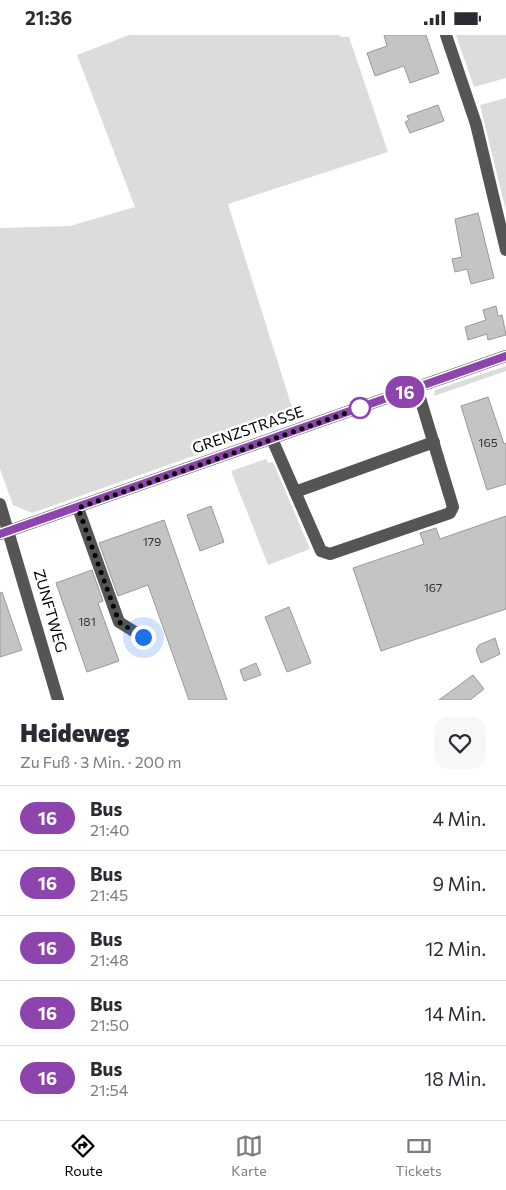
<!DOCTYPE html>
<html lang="de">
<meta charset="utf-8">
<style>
:root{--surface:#fff;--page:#f7f7f7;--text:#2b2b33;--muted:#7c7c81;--line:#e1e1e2;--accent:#000}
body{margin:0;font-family:Commissioner,sans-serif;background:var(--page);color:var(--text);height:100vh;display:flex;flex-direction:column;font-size:19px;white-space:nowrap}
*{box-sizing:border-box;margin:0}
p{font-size:16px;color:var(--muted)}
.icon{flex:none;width:28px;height:28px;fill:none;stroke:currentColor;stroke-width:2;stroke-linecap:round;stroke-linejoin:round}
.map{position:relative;height:665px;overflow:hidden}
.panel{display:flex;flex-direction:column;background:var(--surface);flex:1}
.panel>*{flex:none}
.badge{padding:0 10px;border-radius:16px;font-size:18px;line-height:32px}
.you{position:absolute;width:25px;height:25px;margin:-12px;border:4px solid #fff;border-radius:50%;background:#1a73e8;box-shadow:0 0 0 8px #1a73e833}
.map>.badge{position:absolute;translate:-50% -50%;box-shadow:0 0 0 2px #fff}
.round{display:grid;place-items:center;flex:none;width:52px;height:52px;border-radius:15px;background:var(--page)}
.headline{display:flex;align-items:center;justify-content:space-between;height:85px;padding:0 20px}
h1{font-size:24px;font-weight:800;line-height:38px}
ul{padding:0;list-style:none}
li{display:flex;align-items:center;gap:15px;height:65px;padding:0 20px;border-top:1px solid var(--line)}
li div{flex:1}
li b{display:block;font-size:19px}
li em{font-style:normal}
li .badge{min-width:55px;font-weight:700;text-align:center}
.status{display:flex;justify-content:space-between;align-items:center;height:35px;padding:0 25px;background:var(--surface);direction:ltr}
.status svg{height:14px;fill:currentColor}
.menu{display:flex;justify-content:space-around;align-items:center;height:70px;border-top:1px solid var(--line);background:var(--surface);font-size:14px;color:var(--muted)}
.menu a{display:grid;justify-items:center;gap:2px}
.menu .current{color:var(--accent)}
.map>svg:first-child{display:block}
.green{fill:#dcdcdc}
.building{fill:#c4c4c4;stroke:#999}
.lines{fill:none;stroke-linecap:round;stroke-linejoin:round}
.minor{stroke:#555;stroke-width:12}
.line-casing{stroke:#fff;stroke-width:11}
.line{stroke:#8e44ad;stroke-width:8}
.walk{stroke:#000;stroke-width:5;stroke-dasharray:0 9}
.stop-dot{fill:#fff;stroke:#8e44ad;stroke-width:2.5}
.labels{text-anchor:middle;stroke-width:5;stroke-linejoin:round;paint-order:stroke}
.number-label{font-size:12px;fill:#313131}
.street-label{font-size:15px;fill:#000;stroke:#fff}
</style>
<div class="status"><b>21:36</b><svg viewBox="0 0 49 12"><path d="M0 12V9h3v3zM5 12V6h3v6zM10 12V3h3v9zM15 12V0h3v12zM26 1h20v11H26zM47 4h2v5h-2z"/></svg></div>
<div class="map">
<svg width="506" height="665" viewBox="0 0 506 665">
<rect width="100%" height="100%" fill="#fff"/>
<g class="green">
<path d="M129,0h211l1,2h8l39,115 -160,52 68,216 -264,93 -19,-8 -13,-36v-241l70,-2 65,-19 -58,-152z"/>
<path d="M456,0h50v43l-32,9z"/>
<path d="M506,63v113l-26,-106z"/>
<path d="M506,331v5l-72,25 1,-6z"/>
<path d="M266,424l2,4 5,-1 37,87 -42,16 -37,-94z"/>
</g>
<g class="building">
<path d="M384,0h42l13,38 -29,10 -6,-17 -29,10 -8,-23 20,-7z"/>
<path d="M438,70l6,16 -34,12 -5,-11 4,-2 -2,-4z"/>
<path d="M478,178l16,65 -23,6 -4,-15 -12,3 -3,-13 10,-2 -7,-38z"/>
<path d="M496,271l2,10 4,-1 4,20 -18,5 -1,-6 -19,6 -3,-13 21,-7 -3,-10z"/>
<path d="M488,362l16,47 2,-1v41l-19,6 -26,-84z"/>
<path d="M211,471l13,36 -24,9 -13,-36z"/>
<path d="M506,481v93l-125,42 -28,-83 71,-24 -4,-11 16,-5 4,11z"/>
<path d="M164,485l30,86 33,94h-38l-41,-115 -30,11 -19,-53z"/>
<path d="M92,535l11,31 -5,2 21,58 -32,11 -31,-89z"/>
<path d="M2,557l20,58 -22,7v-64z"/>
<path d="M289,572l22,56 -24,9 -22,-55z"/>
<path d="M495,603l5,16 -19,9 -5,-13 3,-5z"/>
<path d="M256,628l5,12 -17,6 -4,-11z"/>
<path d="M473,640l11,14 -14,11h-31z"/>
</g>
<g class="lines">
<g class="minor">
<path d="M446,0l30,89 30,126"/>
<path d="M272,404l49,112 9,3 120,-41 3,-6 -36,-119"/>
<path d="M295,457l139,-50"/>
<path d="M0,469l58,196"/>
<path d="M78,473l41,114 24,15"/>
<path d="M0,499l506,-178"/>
</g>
</g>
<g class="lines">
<defs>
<path id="line" d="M0,499l506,-178"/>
</defs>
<use href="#line" class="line-casing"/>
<use href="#line" class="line"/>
<path class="walk" d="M143,602l-24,-15 -41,-114 285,-101 -3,1"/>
</g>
<circle class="stop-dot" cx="360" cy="373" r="10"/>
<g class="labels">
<g class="number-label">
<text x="488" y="412">165</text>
<text x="152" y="511">179</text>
<text x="433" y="557">167</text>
<text x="87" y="591">181</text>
</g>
<g class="street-label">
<text transform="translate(248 395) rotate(-19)" y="5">GRENZSTRASSE</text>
<text transform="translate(50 576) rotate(74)" y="5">ZUNFTWEG</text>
</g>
</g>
</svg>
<div class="you" style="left:143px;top:602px"></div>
<b class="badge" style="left:405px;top:357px;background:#8e44ad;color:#fff">16</b>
</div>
<section class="panel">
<div class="headline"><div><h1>Heideweg</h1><p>Zu Fuß · 3 Min. · 200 m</p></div><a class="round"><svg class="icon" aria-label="heart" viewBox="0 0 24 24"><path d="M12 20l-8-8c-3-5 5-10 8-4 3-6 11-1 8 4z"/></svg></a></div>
<ul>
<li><span class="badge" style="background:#8e44ad;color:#fff">16</span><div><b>Bus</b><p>21:40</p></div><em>4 Min.</em></li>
<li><span class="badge" style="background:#8e44ad;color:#fff">16</span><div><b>Bus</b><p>21:45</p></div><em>9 Min.</em></li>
<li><span class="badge" style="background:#8e44ad;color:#fff">16</span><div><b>Bus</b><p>21:48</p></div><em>12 Min.</em></li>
<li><span class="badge" style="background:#8e44ad;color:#fff">16</span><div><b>Bus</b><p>21:50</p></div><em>14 Min.</em></li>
<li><span class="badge" style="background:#8e44ad;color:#fff">16</span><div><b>Bus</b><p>21:54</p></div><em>18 Min.</em></li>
</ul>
</section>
<nav class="menu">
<a class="current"><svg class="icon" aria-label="directions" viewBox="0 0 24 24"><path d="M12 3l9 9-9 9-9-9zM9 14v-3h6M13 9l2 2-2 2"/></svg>Route</a>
<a><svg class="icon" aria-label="map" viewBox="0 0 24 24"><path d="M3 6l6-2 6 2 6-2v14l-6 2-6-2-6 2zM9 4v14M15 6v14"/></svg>Karte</a>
<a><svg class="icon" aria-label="tickets" viewBox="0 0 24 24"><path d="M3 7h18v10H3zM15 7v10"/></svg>Tickets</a>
</nav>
